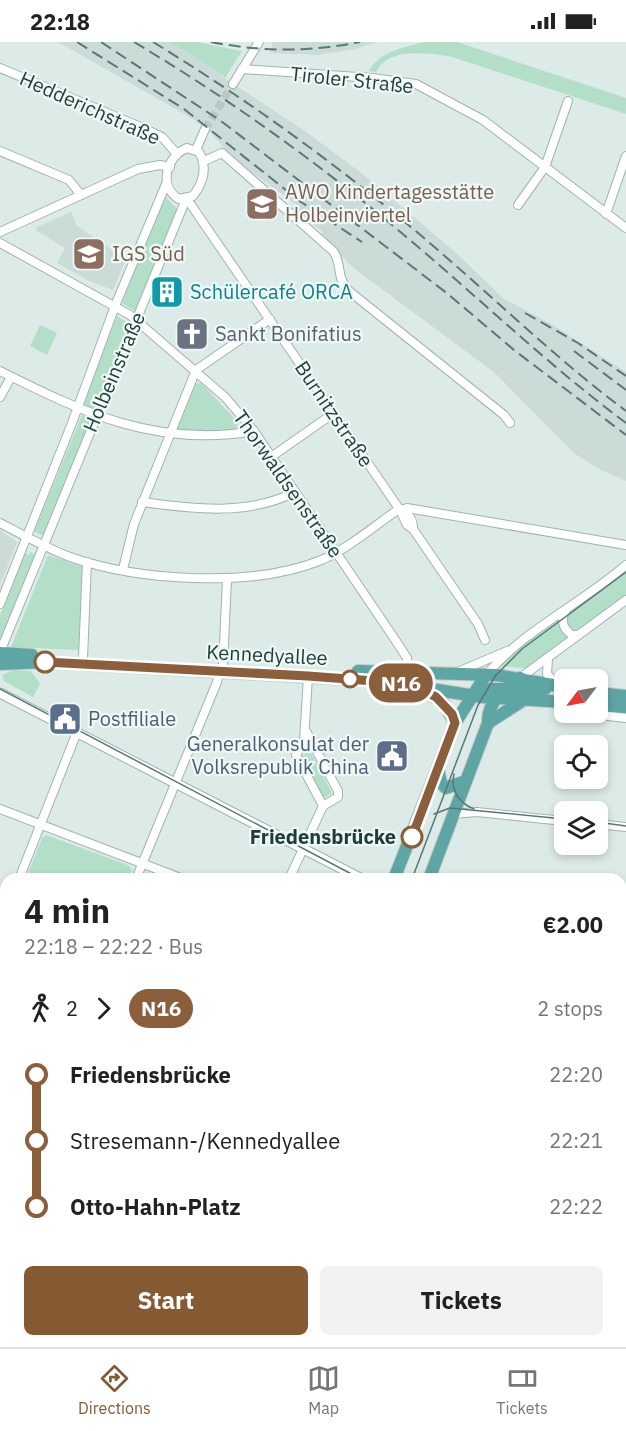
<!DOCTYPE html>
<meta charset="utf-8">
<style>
:root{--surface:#fff;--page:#f2f2f2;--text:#222;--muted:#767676;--line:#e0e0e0;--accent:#855a33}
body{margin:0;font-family:"IBM Plex Sans",sans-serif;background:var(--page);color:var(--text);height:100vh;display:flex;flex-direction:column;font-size:22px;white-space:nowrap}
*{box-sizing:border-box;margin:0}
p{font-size:20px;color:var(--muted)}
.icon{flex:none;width:33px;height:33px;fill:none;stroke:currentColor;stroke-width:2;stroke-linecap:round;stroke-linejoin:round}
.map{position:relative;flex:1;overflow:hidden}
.side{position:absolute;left:0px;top:831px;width:627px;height:474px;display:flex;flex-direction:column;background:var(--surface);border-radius:18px 18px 0 0;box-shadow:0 3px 9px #0003}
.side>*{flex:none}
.badge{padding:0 12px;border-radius:20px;font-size:21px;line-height:39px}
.needle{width:39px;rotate:238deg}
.controls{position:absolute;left:554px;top:627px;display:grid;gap:12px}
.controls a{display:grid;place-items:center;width:54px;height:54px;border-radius:9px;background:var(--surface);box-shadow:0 3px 9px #0003;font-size:30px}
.map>.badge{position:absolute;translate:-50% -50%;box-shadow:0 0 0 3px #fff}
.legs{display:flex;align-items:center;gap:9px;height:66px;padding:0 24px;font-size:20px}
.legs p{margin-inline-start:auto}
.headline{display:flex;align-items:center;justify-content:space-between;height:102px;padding:0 24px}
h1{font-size:33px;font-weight:700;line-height:45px}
.cta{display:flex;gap:12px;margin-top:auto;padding:12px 24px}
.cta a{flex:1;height:69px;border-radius:9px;background:var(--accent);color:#fff;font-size:24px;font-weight:700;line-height:69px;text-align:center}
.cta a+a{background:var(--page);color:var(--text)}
ul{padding:0 24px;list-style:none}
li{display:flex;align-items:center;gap:21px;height:66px;font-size:22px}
li i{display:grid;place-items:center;width:9px;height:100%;margin:0 8px;background:currentColor}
li i::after{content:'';width:15px;height:15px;margin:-8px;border:4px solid;border-radius:50%;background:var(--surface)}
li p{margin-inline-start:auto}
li:first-child i{background:linear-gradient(#0000 50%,currentColor 0)}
li:last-child i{background:linear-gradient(currentColor 50%,#0000 0)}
.status{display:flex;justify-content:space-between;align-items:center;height:42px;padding:0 30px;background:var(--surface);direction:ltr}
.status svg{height:16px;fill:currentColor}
.tab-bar{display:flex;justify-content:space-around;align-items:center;height:84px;border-top:2px solid var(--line);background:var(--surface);font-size:16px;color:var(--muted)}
.tab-bar a{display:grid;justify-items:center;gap:3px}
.tab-bar .selected{color:var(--accent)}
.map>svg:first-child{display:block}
.built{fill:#cbdbd8}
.green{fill:#b3dfc9}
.water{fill:#7eb5d7}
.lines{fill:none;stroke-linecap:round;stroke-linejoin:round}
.minor-tunnel{stroke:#b7c8c5;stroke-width:8;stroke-dasharray:8 4;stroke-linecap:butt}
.minor-casing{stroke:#a0b3b1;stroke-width:10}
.tertiary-casing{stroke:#a0b3b1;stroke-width:11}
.secondary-casing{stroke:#9bb8b4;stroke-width:13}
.primary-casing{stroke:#c0c8c8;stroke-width:14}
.minor{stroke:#fff;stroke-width:8}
.tertiary{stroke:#fff;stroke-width:9}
.secondary{stroke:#fff;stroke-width:10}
.primary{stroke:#5da6a4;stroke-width:12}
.tram{stroke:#577877;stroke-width:1.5}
.rail{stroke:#577877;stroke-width:2;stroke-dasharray:12 6;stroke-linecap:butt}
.line-1-casing{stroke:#fff;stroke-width:14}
.line-1{stroke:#8b5e3c;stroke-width:9}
.stop-1-dot{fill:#fff;stroke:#8b5e3c;stroke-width:3}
.labels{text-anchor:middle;stroke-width:4.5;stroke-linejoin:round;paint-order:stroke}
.street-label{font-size:20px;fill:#1d3c3b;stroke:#eef8f5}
.education-label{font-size:20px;fill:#785e54;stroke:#eef8f5;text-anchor:start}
.culture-label{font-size:20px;fill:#0d838f;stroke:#eef8f5;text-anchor:start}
.worship-label{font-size:20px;fill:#5b616d;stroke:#eef8f5;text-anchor:start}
.service-label{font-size:20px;fill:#4e5e75;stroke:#eef8f5;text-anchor:start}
.stop-label{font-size:20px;font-weight:bold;fill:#1d3c3b;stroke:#eef8f5;text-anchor:end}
</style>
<div class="status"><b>22:18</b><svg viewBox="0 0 49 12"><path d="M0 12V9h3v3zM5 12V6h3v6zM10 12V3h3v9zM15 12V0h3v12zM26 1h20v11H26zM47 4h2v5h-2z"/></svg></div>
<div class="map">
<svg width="626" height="1305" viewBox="0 0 626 1305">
<rect width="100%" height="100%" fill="#ddebe8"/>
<g class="built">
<path d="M58,0h112l52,31 -1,3 84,55 59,44 90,76 50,48 49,26 73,47v109l-27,-12 -24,-15 -80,-81 -140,-104 -34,-33 2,-4 -26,-21 1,-5 -65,-48 -22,-25 -18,-14z"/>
<path d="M273,0h104l-21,7 -38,6 -48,-2z"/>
<path d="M71,170l6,14 49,33 -13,31 -26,-10 -30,-17 8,-15 -28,-17 -2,-3z"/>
<path d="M0,488l17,12 -17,43z"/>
</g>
<g class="green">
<path d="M170,0h27l45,9 -17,27 -4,-5z"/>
<path d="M425,0h32l169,56v16l-177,-58c-21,-3 -62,-9 -73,16l-7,-1c11,-20 35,-24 56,-29z"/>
<path d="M165,154l12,13 -42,102 -13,-8z"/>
<path d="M117,274l12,8 -30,81 -5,6 -10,-4 1,-7z"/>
<path d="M40,283l17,8 -10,22 -17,-9z"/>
<path d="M201,341l38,40 -4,8 -23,2 -35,-3 17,-46z"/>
<path d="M82,373l5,1 2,7 -45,113 -10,-4z"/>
<path d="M30,510l7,3 -37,88v-28l25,-62 4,2z"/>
<path d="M48,513l35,12 -4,83 -68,-3z"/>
<path d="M622,531h4v24l-45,34 -11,-1 -5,-10 4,-8z"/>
<path d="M558,574l3,10 12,11 -43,32 -30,-3z"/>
<path d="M13,628l18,1 9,13 -7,13 -29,-16 -2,-6z"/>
<path d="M310,709l22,42 -8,5 -23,-42z"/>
<path d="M46,793l82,30 4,5 -4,9h-102l16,-41z"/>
<path d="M0,1038l6,2v65l-6,-2z"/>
</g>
<g class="water">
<path d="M0,913l6,2v125l-6,-2z"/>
<path d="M621,1070l5,2v157l-5,-3z"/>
<path d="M621,1275l5,3v27h-88l-12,-6h95z"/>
</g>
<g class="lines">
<path class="minor-tunnel" d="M205,87l28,-45"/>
<defs>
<g id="minor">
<path d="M0,26l143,60 19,9 14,16"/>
<path d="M242,27l130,9 44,6 67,36 143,108"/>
<path d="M233,42l26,-42"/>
<path d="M187,106l12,4c9,16 4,31 -6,44l-14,3c-21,-12 -13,-43 8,-51z"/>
<path d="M196,108l9,-21"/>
<path d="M0,109l69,29 12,15"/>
<path d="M204,119l18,-8 111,98c10,13 2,26 16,40l155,124 6,8"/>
<path d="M187,157l213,311 7,15 6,4 65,95 7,16"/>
<path d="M518,163l27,-38 23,-66"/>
<path d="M606,172l20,-58"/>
<path d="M0,190l138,-63 22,-4 10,2"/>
<path d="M0,201l130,72 95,82 29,34 142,210 11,17 2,14"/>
<path d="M0,329c84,42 157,77 254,60"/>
<path d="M0,355l11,-20"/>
<path d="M271,415l63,-44"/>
<path d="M142,460c51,7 106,14 153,-10"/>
<path d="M400,468c9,3 13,10 13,19"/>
<path d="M0,481c23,12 46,25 70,34 69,24 180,31 249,4 27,-11 53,-33 77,-50l11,-3 219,37"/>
<path d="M123,527l11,-45 62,-154 74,-51"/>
<path d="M0,562l72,-181 43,-117 51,-122"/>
<path d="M566,568c-6,10 -3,19 6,25h6"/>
<path d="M0,610l186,-453"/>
<path d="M83,616l4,-96"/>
<path d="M548,616l-1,16 10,11"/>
<path d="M223,623l4,-86"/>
<path d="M460,629l47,-20"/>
<path d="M486,633c39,-46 95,-71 140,-110"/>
<path d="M520,636l106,-78"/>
<path d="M601,663l7,11 18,2"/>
<path d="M306,689l32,60v6l-15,9"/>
<path d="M0,767l183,70"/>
<path d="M453,772l24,-2 87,9"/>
<path d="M597,782l29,3"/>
<path d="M19,837l58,-147"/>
<path d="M136,837l81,-197 2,-10"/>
<path d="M289,837l34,-73 -27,-51 8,-14 4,-65"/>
<path d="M0,1111l6,2"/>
<path d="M0,1194l6,-13"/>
<path d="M621,1247l5,2"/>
<path d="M360,1299l10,6"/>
<path d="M381,1299l8,6"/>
<path d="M401,1299l10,6"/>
<path d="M459,1305l3,-6"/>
</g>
<g id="tertiary">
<path d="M0,651l362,186"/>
<path d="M0,870l6,1"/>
</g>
<g id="secondary">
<path d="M621,943l5,2"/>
<path d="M621,1037l5,2"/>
<path d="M0,1224l6,2"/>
<path d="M253,1305l1,-6"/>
</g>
<g id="primary">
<path d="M0,611l32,2"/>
<path d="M0,622l45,-2 335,19 102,16 82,5"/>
<path d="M358,629l138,4 68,12"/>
<path d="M423,649l19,10 13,22"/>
<path d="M476,651l14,-4h55"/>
<path d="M597,651l29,3"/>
<path d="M597,663l29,2"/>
<path d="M488,681l34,-22"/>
<path d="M438,726l3,15 5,5 20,-7"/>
<path d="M394,837l61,-156 31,-48"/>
<path d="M429,837l59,-156c-1,-21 16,-34 32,-45"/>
<path d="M204,1305l5,-6"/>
<path d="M220,1305l5,-6"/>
</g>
</defs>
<use href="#minor" class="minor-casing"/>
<use href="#tertiary" class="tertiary-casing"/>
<use href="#secondary" class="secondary-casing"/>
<use href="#primary" class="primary-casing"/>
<use href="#minor" class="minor"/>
<use href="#tertiary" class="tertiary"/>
<use href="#secondary" class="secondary"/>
<use href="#primary" class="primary"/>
<g class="tram">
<path d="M0,647l361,190"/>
<path d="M454,732c-4,16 5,29 20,35"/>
<path d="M434,772l16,-6 114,11"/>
<path d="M597,780l29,4"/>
<path d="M412,837l66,-174 18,-30 26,-26 104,-77"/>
<path d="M215,1305l5,-6"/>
</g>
<g class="rail">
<path d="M77,0l107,67 117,93 61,40"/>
<path d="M101,0l120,79 227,173 66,56 112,85"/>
<path d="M134,0c94,56 186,122 270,193 74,62 144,130 222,188"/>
<path d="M153,0c90,55 178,118 259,186 72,60 139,127 214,183"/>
<path d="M211,0c51,10 99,10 149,0"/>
<path d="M525,271l53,30 48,33"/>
<path d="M574,309l52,39"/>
</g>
</g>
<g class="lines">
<defs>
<path id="line-1" d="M45,620l263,14 93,7 11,2 24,12 16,17 3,9 -43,114"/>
</defs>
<use href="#line-1" class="line-1-casing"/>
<use href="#line-1" class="line-1"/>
</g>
<defs>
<symbol id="school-square" viewBox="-11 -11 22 22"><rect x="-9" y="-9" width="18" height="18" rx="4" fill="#8d6e63" stroke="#eef8f5"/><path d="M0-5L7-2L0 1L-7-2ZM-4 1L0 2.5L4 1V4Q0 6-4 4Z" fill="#fff"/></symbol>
<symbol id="building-square" viewBox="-11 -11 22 22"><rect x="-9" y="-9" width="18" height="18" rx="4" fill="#0f9aa8" stroke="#eef8f5"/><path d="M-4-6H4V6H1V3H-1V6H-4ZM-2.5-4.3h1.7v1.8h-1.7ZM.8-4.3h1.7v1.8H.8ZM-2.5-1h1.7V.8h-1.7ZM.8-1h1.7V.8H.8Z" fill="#fff"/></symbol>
<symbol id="church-square" viewBox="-11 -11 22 22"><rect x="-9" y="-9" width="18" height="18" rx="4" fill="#6b7280" stroke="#eef8f5"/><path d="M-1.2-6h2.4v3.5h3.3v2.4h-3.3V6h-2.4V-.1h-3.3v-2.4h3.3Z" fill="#fff"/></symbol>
<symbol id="civic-square" viewBox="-11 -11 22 22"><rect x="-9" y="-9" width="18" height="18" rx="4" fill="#5c6f8a" stroke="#eef8f5"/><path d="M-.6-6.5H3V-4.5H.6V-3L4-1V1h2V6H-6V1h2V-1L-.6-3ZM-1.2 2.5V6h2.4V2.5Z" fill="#fff"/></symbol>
</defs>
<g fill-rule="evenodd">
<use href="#school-square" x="243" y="143" width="38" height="38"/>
<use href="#school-square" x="70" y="193" width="38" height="38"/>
<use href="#building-square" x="148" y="231" width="38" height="38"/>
<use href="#church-square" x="173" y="273" width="38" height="38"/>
<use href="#civic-square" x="46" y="658" width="38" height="38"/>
<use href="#civic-square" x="373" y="695" width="38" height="38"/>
</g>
<g class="stop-1-dot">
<circle cx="45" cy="620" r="10"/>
<circle cx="350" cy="637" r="8"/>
<circle cx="412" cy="795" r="10"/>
</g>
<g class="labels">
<g class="street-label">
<text transform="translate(352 38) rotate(6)" y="7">Tiroler Straße</text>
<text transform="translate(90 66) rotate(24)" y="7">Hedderichstraße</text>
<text transform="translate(114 330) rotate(-67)" y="7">Holbeinstraße</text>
<text transform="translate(334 372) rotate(56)" y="7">Burnitzstraße</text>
<text transform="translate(288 442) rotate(55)" y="7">Thorwaldsenstraße</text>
<text transform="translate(267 613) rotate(3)" y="7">Kennedyallee</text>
</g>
<g class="education-label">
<text x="285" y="157">AWO Kindertagesstätte<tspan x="285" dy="23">Holbeinviertel</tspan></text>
<text x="112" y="219">IGS Süd</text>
</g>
<g class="culture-label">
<text x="190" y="257">Schülercafé ORCA</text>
</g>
<g class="worship-label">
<text x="215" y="299">Sankt Bonifatius</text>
</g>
<g class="service-label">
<text x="88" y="684">Postfiliale</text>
<text x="369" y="709" text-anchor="end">Generalkonsulat der<tspan x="369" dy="23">Volksrepublik China</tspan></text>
</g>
<g class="stop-label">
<text x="396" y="802">Friedensbrücke</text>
</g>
</g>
</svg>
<div class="controls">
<a><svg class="needle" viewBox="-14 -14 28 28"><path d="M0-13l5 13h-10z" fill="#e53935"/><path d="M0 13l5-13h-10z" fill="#767676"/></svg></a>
<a><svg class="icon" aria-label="locate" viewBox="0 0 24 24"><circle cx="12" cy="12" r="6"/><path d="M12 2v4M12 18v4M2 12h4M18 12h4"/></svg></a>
<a><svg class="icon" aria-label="layers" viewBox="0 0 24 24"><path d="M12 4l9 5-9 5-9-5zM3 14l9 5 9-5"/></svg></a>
</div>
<b class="badge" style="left:401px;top:641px;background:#8b5e3c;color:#fff">N16</b>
<section class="side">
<div class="headline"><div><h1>4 min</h1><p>22:18 – 22:22 · Bus</p></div><b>€2.00</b></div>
<div class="legs"><svg class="icon" aria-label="walk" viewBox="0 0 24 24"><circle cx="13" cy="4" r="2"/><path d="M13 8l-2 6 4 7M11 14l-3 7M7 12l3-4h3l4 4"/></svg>2<svg class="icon" aria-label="forward" viewBox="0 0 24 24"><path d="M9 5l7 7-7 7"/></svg><b class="badge" style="background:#8b5e3c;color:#fff">N16</b><p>2 stops</p></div>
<ul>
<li><i style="color:#8b5e3c"></i><b>Friedensbrücke</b><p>22:20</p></li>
<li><i style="color:#8b5e3c"></i><span>Stresemann-/Kennedyallee</span><p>22:21</p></li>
<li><i style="color:#8b5e3c"></i><b>Otto-Hahn-Platz</b><p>22:22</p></li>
</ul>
<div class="cta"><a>Start</a><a>Tickets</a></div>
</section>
</div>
<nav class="tab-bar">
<a class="selected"><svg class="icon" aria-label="directions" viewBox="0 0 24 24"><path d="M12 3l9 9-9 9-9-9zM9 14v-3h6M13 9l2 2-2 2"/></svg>Directions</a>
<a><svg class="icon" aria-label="map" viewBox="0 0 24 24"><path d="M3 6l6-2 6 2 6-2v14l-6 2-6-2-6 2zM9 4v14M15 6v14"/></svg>Map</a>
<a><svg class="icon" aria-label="tickets" viewBox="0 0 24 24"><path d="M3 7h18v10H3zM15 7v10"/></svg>Tickets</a>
</nav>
